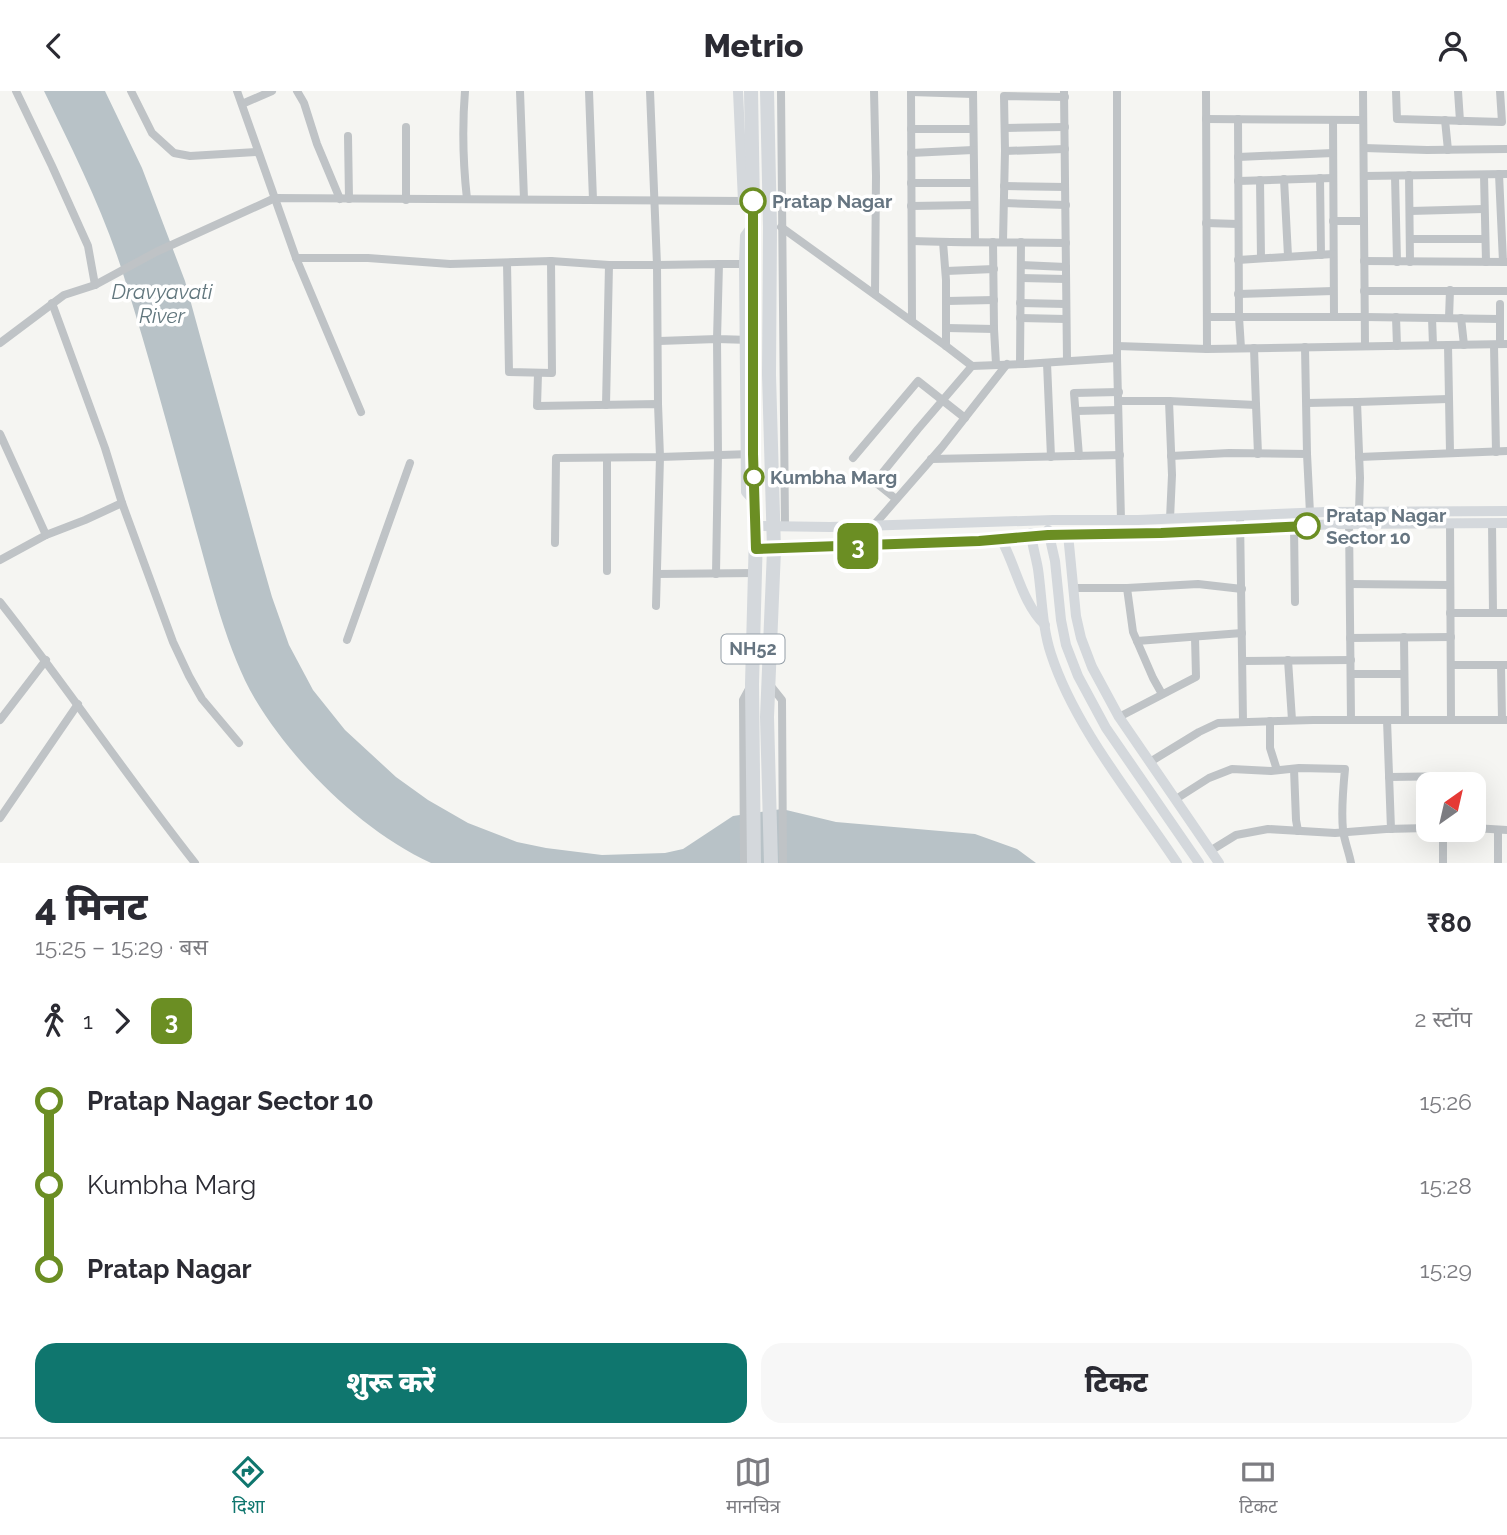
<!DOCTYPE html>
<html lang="hi">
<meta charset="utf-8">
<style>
:root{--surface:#fff;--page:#f7f7f7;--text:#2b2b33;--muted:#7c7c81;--line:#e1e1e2;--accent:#0f766e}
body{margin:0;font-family:Raleway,"Noto Sans Devanagari",sans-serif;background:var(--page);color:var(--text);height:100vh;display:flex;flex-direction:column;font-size:26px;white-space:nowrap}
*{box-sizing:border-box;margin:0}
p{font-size:23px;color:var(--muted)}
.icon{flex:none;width:38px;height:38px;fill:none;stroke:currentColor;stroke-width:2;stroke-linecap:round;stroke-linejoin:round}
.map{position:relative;height:772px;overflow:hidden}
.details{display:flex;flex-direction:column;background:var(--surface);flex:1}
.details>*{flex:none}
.badge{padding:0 14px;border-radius:10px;font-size:24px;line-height:46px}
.needle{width:46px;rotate:34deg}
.fabs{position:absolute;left:1416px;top:681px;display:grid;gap:14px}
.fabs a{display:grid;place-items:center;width:70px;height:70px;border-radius:14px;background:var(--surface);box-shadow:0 7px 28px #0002;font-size:35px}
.map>.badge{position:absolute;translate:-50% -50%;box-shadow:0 0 0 4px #fff}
.legs{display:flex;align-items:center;gap:10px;height:77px;padding:0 35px;font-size:23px}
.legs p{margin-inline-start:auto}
.head{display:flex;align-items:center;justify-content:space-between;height:119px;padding:0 35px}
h1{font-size:38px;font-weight:800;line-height:52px}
.action{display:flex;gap:14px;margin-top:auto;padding:14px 35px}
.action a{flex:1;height:80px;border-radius:21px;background:var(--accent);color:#fff;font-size:28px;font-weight:800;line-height:80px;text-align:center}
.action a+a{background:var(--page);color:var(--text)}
ul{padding:0 35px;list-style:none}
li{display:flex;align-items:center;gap:24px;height:84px;font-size:26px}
li i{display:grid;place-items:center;width:10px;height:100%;margin:0 9px;background:currentColor}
li i::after{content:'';width:18px;height:18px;margin:-9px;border:5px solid;border-radius:50%;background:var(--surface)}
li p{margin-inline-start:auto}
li:first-child i{background:linear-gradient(#0000 50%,currentColor 0)}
li:last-child i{background:linear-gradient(currentColor 50%,#0000 0)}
header{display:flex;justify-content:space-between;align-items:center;height:91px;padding:0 35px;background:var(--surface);font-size:32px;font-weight:800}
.tabs{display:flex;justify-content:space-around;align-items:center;height:98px;border-top:2px solid var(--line);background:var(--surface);font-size:19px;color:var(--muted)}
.tabs a{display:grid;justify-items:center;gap:4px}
.tabs .selected{color:var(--accent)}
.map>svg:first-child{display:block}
.water{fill:#b8c2c7}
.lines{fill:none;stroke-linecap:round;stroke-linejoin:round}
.street{stroke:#bfc3c6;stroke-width:8}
.secondary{stroke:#d4d8dc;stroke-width:10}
.highway{stroke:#d4d8dc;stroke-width:14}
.line-1-casing{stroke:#fff;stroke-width:16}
.line-1{stroke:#6b8e23;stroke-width:10}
.stop-1-dot{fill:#fff;stroke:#6b8e23;stroke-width:3.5}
.labels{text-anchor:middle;stroke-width:7;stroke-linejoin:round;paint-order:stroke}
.shield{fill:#fff;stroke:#949ea7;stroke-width:2}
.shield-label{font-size:18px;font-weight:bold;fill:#667581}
.stop-label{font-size:19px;font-weight:bold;fill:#667581;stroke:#fff;text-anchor:start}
.water-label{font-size:21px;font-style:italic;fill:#62777e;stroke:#fff}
</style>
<header><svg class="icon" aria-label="back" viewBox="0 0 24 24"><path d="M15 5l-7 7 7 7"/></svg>Metrio<svg class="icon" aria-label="person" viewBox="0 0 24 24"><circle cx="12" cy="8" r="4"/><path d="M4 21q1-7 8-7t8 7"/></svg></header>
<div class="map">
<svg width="1507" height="772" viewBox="0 0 1507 772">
<rect width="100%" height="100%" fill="#f5f5f2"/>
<path class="water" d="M44,0h61l37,77 43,113 73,267 14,49 17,48 24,45 32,40 51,47 32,23 40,23 49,19 29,6 56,7 63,-2 18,-4 50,-33 49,-7 54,13 139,12 42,15 19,14h-605c-69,-32 -137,-99 -176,-164 -28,-48 -44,-116 -59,-169 -23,-84 -45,-167 -71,-250 -20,-66 -51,-127 -81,-189z"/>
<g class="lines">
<g class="street">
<path d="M16,0l36,75 36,80 7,39"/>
<path d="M131,0l21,42 22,20 16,3 68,-4"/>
<path d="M237,0l59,167 65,154"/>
<path d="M297,0l7,12 13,41 23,55"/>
<path d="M465,0c-3,37 -2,72 2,108"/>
<path d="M520,0l4,108"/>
<path d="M589,0l4,109"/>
<path d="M650,0l7,174 62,-1 -2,75 33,1"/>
<path d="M781,0l4,435"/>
<path d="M874,0l2,85 -1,118"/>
<path d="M911,0l1,230"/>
<path d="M973,0l2,151"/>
<path d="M1064,0l3,270"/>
<path d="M1117,0v267l4,162"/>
<path d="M1206,0l1,258"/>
<path d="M1363,0l2,255"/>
<path d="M1396,0l1,28 105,3 -2,-31"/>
<path d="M1458,0l2,30"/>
<path d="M911,1l62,2"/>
<path d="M242,13l30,-13"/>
<path d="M1206,28l157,1"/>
<path d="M1238,28l1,198 2,31"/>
<path d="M1333,29l1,197"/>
<path d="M1445,29l3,30"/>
<path d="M406,36v73"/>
<path d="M1005,37l60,-1"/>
<path d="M911,38h62"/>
<path d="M348,45l1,63"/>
<path d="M1364,57l63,2 80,-1"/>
<path d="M1005,60l60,-2"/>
<path d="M911,62l62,-3"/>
<path d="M1238,66l95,-4"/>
<path d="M1499,83l4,88"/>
<path d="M1409,84l1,87"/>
<path d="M1484,84l2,87"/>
<path d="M1364,85l143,-2"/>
<path d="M1395,85l2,86"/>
<path d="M1320,87l1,77"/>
<path d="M1284,88l4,77"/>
<path d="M1260,89l1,78"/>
<path d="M1238,90l95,-3"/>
<path d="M911,92h63"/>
<path d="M1004,95l61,1"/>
<path d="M1004,112l62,2"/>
<path d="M911,115l63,-1"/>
<path d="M1410,120l74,-2"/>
<path d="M1333,130h31"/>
<path d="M1206,132l32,1"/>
<path d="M781,136l165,119 26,20 53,-2 92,-6"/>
<path d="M1410,148h75"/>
<path d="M912,150c51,2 102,1 154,2"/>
<path d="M1003,150l2,-90 -1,-55 61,1"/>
<path d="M943,151l3,38v66"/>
<path d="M296,167h72l82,6 101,-3 58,4h48l1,139"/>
<path d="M1238,169l95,-6"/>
<path d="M1364,170l143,1"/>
<path d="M507,172l2,109 43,1 -1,-112"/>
<path d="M719,173h28"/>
<path d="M1021,174l45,2"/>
<path d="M946,180l48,-2"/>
<path d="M1021,187l45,1"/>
<path d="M1364,200h143"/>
<path d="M1238,203l95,-3"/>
<path d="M947,210l47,-1"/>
<path d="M52,212l53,145 17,55 51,139 16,34 13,23 37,44"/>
<path d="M1020,212l46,1"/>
<path d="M1207,226h158l135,2"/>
<path d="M1396,226l1,29"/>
<path d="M1020,227l46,1"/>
<path d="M1432,227l1,27"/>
<path d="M1449,227l1,-28"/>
<path d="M1461,227l3,27"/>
<path d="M947,237l47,1 -1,-87"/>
<path d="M994,238l2,35"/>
<path d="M659,250l58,-2 1,116 -2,119"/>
<path d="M0,252l64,-48 31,-10 61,-33 119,-54 471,3"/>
<path d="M1500,253v-40"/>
<path d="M1448,254l2,107"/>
<path d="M1494,254l2,107"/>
<path d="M1117,255l90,3 300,-5"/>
<path d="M1305,256l2,107"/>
<path d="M1047,272l4,94"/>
<path d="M1020,273l1,-122"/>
<path d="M538,283l-1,32 121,-2 2,53 -4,149"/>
<path d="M1119,310h50"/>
<path d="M1357,311l91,-3"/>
<path d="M1307,312l50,-1 3,76 -1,34"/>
<path d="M606,314l3,-140"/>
<path d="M1256,314l2,49"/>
<path d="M1076,320l42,-1"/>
<path d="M0,343l46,101 -46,25"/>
<path d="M1079,365l-5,-63 45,-1"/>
<path d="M1171,365l58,-3 78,1 3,59"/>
<path d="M1359,366l148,-6"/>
<path d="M853,367l65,-77 47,37"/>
<path d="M931,368l189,-4"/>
<path d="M896,408l-21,-17 43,-53 54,-63"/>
<path d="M1240,426l3,205"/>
<path d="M1349,427l2,202"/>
<path d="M1170,428l2,-44 -3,-74 87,4 -2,-57"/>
<path d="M1450,432l1,197"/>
<path d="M1492,432l1,90"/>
<path d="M874,434l68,-78 65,-83"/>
<path d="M1294,435l1,76"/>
<path d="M46,444l39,-15 37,-17"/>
<path d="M555,452l1,-85 104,-1 91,-3"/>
<path d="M607,480v-113"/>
<path d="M657,483l98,-1"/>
<path d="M1350,493l100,1"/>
<path d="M1073,497h54l71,-4 44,5"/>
<path d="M1127,497l6,44 20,46 9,16"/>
<path d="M0,511c67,85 128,176 195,261"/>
<path d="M1450,522h57"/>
<path d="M1404,546l1,83"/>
<path d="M1350,547l101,-1"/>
<path d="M347,549l63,-177"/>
<path d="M1137,550l105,-8"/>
<path d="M1288,569l4,60"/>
<path d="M1243,570l108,-1"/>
<path d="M1451,574h56"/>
<path d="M1501,574l1,55"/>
<path d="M1351,583h53"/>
<path d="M770,594l12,15 1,163"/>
<path d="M1119,626l77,-40 -1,-40"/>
<path d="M0,629l46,-60"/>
<path d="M1387,629l4,109"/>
<path d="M1270,630v27l7,22"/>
<path d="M1150,671l49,-30 19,-9 95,-3h194"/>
<path d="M1294,678l2,51 2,11"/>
<path d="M1389,686l72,-1"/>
<path d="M1176,708l33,-21 23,-9 39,2 28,-3 46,1c-2,20 -4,41 -2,61 1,10 6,22 8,33"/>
<path d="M0,727l78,-114"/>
<path d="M1474,737l33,2"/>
<path d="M1443,738v34"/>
<path d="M1498,739v33"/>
<path d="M1210,760l26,-16 32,-6 67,4 51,-4 42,-1"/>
<path d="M744,772l-1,-163 6,-11"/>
</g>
<g class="secondary">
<path d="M738,0l5,110"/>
<path d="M753,134l-8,11 -1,28 2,228 9,10"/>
<path d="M756,435l74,1 223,-7h85l187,-8 182,-1"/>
<path d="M1048,439l7,31 6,59 5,25 12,31 28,52 93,135"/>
<path d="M1031,442c1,12 5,24 7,36 4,28 4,58 13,85 24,74 83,144 126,209"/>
<path d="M1068,443l8,82 5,22 11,29 27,50 100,146"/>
<path d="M1001,448c15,27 21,64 44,86"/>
<path d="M756,459l223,-9 69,-6 113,-2 176,-9 170,-1"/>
</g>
<g class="highway">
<path d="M751,0l3,173 -1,190 3,80 -4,150 2,179"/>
<path d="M767,0l3,136 -1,148 5,175 -7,167 4,146"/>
</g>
</g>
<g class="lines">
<defs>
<path id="line-1" d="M753,110v253l3,95 223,-8 69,-6 113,-2 146,-7"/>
</defs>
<use href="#line-1" class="line-1-casing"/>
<use href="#line-1" class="line-1"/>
</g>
<g class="stop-1-dot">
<circle cx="753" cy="110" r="12"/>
<circle cx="754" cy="386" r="9"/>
<circle cx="1307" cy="435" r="12"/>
</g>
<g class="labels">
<rect class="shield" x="721.5" y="543.5" width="63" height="29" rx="5"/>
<g class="shield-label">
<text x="753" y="564">NH52</text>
</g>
<g class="stop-label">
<text x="772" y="117">Pratap Nagar</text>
<text x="770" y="393">Kumbha Marg</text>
<text x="1326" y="431">Pratap Nagar<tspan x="1326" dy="22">Sector 10</tspan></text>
</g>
<g class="water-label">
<text x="162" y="208">Dravyavati<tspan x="162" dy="24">River</tspan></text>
</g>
</g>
</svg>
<div class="fabs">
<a><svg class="needle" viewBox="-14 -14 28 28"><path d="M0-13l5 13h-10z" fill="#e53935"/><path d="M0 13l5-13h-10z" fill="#7c7c81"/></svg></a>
</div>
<b class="badge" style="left:858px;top:455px;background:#6b8e23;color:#fff">3</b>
</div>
<section class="details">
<div class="head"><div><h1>4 मिनट</h1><p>15:25 – 15:29 · बस</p></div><b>₹80</b></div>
<div class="legs"><svg class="icon" aria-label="walk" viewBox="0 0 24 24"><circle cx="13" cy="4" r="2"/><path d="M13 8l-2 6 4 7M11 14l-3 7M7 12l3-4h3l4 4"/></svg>1<svg class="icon" aria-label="forward" viewBox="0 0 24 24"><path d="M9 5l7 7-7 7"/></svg><b class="badge" style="background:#6b8e23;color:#fff">3</b><p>2 स्टॉप</p></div>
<ul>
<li><i style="color:#6b8e23"></i><b>Pratap Nagar Sector 10</b><p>15:26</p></li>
<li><i style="color:#6b8e23"></i><span>Kumbha Marg</span><p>15:28</p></li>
<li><i style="color:#6b8e23"></i><b>Pratap Nagar</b><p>15:29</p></li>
</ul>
<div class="action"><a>शुरू करें</a><a>टिकट</a></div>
</section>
<nav class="tabs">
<a class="selected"><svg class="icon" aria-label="directions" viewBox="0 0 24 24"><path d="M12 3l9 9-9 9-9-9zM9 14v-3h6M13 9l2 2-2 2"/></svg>दिशा</a>
<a><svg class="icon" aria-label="map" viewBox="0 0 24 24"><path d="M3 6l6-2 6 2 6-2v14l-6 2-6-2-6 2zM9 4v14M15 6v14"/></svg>मानचित्र</a>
<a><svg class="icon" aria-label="tickets" viewBox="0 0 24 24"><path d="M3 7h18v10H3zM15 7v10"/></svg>टिकट</a>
</nav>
